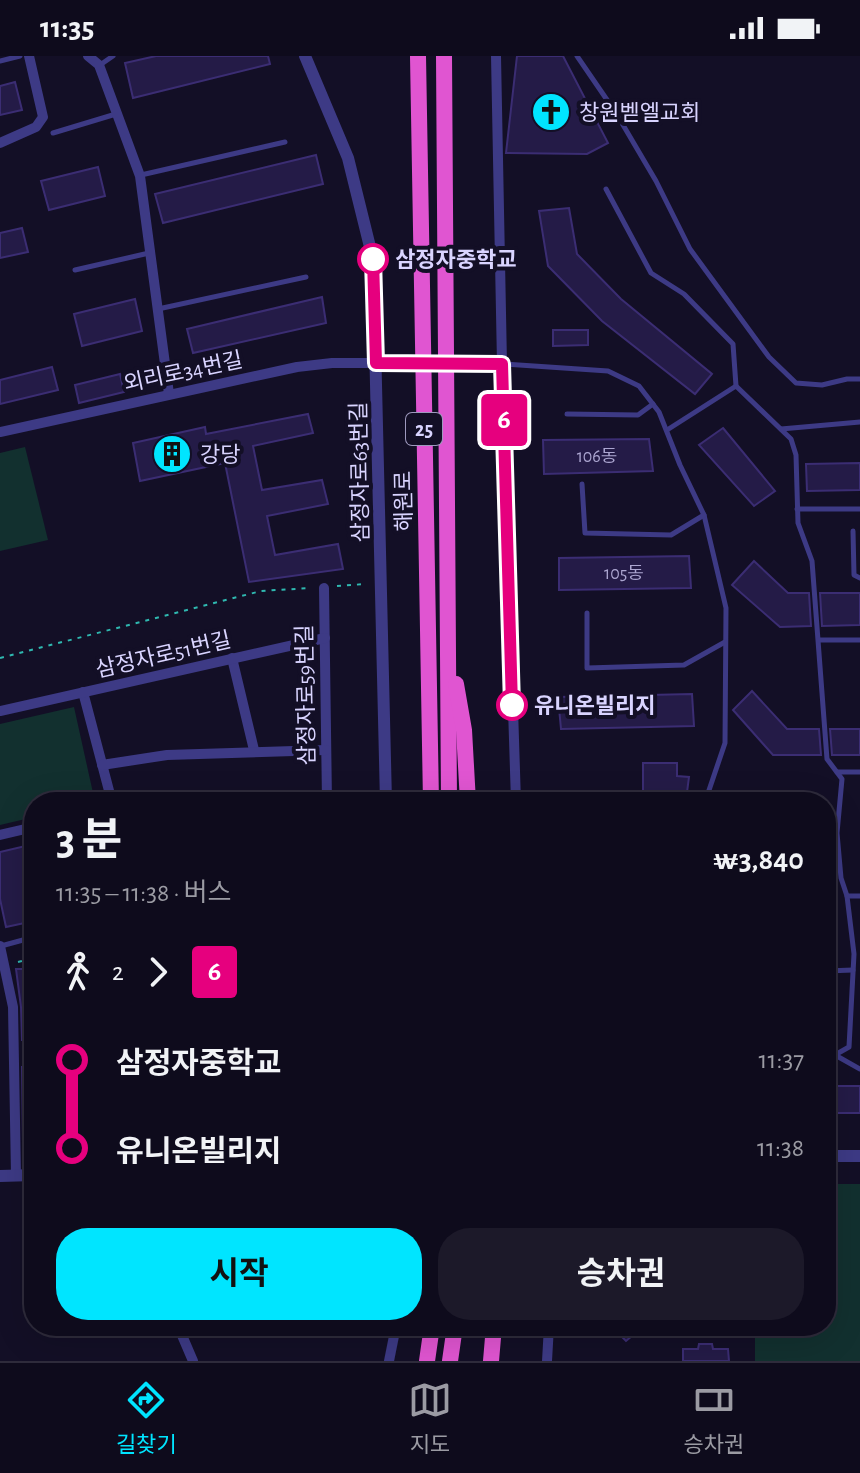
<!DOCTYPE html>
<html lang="ko">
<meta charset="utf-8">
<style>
:root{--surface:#0e0b1c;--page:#1c1929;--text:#f1f3f6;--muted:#9b9ba3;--line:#2e2b3b;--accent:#00e5ff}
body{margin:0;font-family:"Alegreya Sans","Noto Sans KR",sans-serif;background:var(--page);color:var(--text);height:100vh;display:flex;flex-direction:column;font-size:30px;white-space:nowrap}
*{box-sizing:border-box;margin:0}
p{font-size:26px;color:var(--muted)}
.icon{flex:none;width:44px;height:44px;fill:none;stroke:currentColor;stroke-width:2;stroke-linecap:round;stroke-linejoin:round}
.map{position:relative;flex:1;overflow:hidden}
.panel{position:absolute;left:24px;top:736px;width:812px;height:544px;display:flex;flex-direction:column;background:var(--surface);border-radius:32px;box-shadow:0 8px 32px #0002,0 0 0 2px var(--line)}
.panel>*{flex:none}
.badge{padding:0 16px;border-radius:6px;font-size:28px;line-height:52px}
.map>.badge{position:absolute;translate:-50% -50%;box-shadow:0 0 0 4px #fff}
.legs{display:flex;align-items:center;gap:12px;height:88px;padding:0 32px;font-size:26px}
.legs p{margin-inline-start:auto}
.head{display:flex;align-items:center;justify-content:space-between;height:136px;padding:0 32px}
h1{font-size:44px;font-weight:700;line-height:60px}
.cta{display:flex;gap:16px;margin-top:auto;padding:16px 32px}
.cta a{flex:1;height:92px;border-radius:32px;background:var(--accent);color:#111;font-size:32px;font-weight:700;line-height:92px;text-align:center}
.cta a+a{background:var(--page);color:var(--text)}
ul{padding:0 32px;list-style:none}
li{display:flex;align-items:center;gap:28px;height:88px;font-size:30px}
li i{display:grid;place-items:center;width:12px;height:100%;margin:0 10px;background:currentColor}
li i::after{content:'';width:20px;height:20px;margin:-10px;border:6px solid;border-radius:50%;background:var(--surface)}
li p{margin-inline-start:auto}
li:first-child i{background:linear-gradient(#0000 50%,currentColor 0)}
li:last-child i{background:linear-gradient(currentColor 50%,#0000 0)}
.status{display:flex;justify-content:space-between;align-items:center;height:56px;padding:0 40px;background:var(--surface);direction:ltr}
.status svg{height:22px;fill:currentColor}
.menu{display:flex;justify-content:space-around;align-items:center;height:112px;border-top:2px solid var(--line);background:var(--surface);font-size:22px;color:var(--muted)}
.menu a{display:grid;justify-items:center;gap:4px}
.menu .selected{color:var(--accent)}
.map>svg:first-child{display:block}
.green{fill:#12302f}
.building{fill:#241b47;stroke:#3b2d73;stroke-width:2}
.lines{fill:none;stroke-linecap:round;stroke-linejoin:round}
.path{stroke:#2fb8b0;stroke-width:2;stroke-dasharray:4 6;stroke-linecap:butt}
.service{stroke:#3d3a85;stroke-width:5}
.minor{stroke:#3d3a85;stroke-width:10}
.tertiary{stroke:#3d3a85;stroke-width:12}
.trunk{stroke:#e055d1;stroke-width:16}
.minor-bridge{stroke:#3d3a85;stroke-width:10}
.line-1-casing{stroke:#fff;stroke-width:18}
.line-1{stroke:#e6007e;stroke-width:12}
.stop-1-dot{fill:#fff;stroke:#e6007e;stroke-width:4}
.labels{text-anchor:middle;stroke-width:8;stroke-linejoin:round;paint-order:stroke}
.number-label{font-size:18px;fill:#aca6d1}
.shield{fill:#130f26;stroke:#9e99be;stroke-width:2}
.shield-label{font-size:20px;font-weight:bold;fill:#d9d4ff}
.poi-label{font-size:22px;fill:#d9d4ff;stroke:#130f26;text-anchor:start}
.stop-label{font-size:22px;font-weight:bold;fill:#d9d4ff;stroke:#130f26;text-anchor:start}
.street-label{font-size:22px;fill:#d9d4ff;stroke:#130f26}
</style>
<div class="status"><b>11:35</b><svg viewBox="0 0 49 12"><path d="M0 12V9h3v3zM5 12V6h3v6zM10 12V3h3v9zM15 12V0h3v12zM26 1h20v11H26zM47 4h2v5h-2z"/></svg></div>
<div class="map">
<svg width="860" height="1305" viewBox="0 0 860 1305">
<rect width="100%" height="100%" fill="#130f26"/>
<g class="green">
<path d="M25,391l23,93 -48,11v-98z"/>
<path d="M74,651l21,95h-61v15l-34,8v-101z"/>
<path d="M826,1128h34v177h-105v-35h71z"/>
</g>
<g class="building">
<path d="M156,0h112l2,8 -137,34 -8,-35z"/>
<path d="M517,0h46l45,87 -21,11 -81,-1z"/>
<path d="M15,26l7,28 -22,5v-29z"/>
<path d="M316,99l7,29 -160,39 -8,-29z"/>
<path d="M98,111l7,29 -56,14 -8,-29z"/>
<path d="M569,152l8,46 44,45 91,75 -17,20 -93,-73 -54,-55 -9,-55z"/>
<path d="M22,172l6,24 -28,6v-25z"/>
<path d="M322,241l4,26 -133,30 -6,-24z"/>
<path d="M135,243l7,32 -60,15 -8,-32z"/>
<path d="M553,274h35v15l-35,1z"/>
<path d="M52,311l6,23 -58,14v-24z"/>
<path d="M120,318l4,18 -45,11 -4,-18z"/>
<path d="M308,358l5,19 -60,13 9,44 60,-10 6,24 -61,12 8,39 63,-11 5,25 -94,13 -24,-119 -85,18 -7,-38 72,-16 1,7z"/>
<path d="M723,372l52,63 -21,15 -55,-61z"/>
<path d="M649,383l4,32 -109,3 -1,-34z"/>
<path d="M860,407v27l-53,1 -1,-27z"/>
<path d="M689,500l2,32 -132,2v-32z"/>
<path d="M754,505l34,32h21l2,33 -31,1 -48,-42z"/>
<path d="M820,537h40v32l-38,1z"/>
<path d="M752,635l35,38h32l2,26h-48l-40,-45z"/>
<path d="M692,638l2,32 -133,3 -3,-32z"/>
<path d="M830,673h30v26h-28z"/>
<path d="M643,707h34v13l12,1 -3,23 -6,2h-37z"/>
<path d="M34,788v77l-28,6 -6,-28v-47z"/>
<path d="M16,913h18v71h-12l-1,-33z"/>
<path d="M22,1011h12v74h-11z"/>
<rect x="826" y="1030" width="34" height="27"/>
<path d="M611,1270h33l-18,15z"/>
<path d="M699,1288h13l1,5h15l1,12h-46v-12h15z"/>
</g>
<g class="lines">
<g class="path">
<path d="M337,530l29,-2"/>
<path d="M0,602l261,-67 49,-3"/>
<path d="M18,906l16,-4"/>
<path d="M27,1000h7"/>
</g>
<g class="service">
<path d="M577,0l39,57 40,68 34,68 79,108 27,26 26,2 25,-6h13"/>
<path d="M0,5l20,-5"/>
<path d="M100,9l13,-9"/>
<path d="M53,77l63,-19"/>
<path d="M141,119l144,-33"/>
<path d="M606,133l45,84 33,21 49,50 3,42"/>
<path d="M75,214l74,-17"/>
<path d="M158,253l148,-32"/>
<path d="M503,308l105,7 31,15 20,26 21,53 24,50 22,93 -1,135 -20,59"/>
<path d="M567,358l71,1 15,-11"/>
<path d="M781,373l79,-7"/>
<path d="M667,374l69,-44 55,53 5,16 2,68 14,38 15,198 15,20 -5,54 4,45 6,18 7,58 -5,93 -23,13"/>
<path d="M582,428l3,49 86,2 33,-20"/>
<path d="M797,453h63"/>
<path d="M853,475l1,44 6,3"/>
<path d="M587,557v55l97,-3 41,-23"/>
<path d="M819,584h41"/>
<path d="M837,716h23"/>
<path d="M847,840h13"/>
<path d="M1,890l33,-9"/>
<path d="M826,915l27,-1"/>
<path d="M835,999l25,14"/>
</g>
<g class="minor">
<path d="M88,0l11,9 41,111 29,218"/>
<path d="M496,0l6,308 14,438"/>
<path d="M0,87l36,-16 7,-10 -14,-61"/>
<path d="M474,307l28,1"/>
<path d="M0,376l297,-65 35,-4h76"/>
<path d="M324,532l3,214"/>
<path d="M232,602l22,92"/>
<path d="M83,636l29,110"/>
<path d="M0,655l325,-73"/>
<path d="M102,709l65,-10 159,-5"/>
<path d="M166,746l30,-3 190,-2"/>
<path d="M0,779l34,-8"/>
<path d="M0,890l13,61 3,169"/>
<path d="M178,1270l15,35"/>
<path d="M180,1274l97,-4"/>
<path d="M389,1305l7,-35"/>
<path d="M547,1305l2,-35"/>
</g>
<g class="tertiary">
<path d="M305,0l43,102 25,101 13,543"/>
<path d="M826,1100h34"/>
<path d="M0,1120l34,-1"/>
</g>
<g class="trunk">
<path d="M418,0l13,746"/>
<path d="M444,0l5,746"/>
<path d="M456,628l8,46 4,72"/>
<path d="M427,1305l5,-35"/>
<path d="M450,1305l5,-35"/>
<path d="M491,1305l3,-35"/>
</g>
<path class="minor-bridge" d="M408,307h66"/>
</g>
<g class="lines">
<defs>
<path id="line-1" d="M373,203l3,104 126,1 10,341"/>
</defs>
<use href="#line-1" class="line-1-casing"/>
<use href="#line-1" class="line-1"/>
</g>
<defs>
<symbol id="church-disc" viewBox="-11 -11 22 22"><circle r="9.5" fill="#00e5ff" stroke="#130f26"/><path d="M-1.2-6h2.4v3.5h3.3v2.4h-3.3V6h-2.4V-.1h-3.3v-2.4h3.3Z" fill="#111"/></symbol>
<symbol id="building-disc" viewBox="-11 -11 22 22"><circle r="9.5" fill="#00e5ff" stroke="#130f26"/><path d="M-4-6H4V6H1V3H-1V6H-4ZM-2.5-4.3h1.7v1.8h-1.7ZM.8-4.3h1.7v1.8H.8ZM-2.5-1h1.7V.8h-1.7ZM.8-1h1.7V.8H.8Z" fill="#111"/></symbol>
</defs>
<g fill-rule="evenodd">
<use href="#church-disc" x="529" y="34" width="44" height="44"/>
<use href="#building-disc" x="150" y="376" width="44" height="44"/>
</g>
<g class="stop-1-dot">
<circle cx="373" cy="203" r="14"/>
<circle cx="512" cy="649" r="14"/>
</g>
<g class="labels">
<g class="number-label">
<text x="597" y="406">106동</text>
<text x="624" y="523">105동</text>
</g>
<rect class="shield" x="406" y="357" width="36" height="32" rx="6"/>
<g class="shield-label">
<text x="424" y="380">25</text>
</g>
<g class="poi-label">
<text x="579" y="64">창원벧엘교회</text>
<text x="200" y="406">강당</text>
</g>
<g class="stop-label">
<text x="395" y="211">삼정자중학교</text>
<text x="534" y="657">유니온빌리지</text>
</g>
<g class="street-label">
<text transform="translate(183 315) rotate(-12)" y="8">외리로34번길</text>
<text transform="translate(359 416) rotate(-91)" y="8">삼정자로63번길</text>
<text transform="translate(403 445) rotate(-91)" y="8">해원로</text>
<text transform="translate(163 598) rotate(-13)" y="8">삼정자로51번길</text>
<text transform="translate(305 639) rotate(-91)" y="8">삼정자로59번길</text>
</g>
</g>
</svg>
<b class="badge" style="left:504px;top:364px;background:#e6007e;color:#fff">6</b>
<section class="panel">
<div class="head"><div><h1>3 분</h1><p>11:35 – 11:38 · 버스</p></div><b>₩3,840</b></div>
<div class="legs"><svg class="icon" aria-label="walk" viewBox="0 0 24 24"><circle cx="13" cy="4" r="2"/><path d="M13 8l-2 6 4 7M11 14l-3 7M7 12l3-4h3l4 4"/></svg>2<svg class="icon" aria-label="forward" viewBox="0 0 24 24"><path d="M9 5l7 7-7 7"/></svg><b class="badge" style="background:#e6007e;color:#fff">6</b></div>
<ul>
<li><i style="color:#e6007e"></i><b>삼정자중학교</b><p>11:37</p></li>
<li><i style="color:#e6007e"></i><b>유니온빌리지</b><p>11:38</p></li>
</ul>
<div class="cta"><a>시작</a><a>승차권</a></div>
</section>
</div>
<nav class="menu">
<a class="selected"><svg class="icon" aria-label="directions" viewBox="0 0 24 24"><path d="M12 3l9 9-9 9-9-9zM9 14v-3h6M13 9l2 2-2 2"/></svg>길찾기</a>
<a><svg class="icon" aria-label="map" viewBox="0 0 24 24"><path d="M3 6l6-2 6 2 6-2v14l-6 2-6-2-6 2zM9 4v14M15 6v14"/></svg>지도</a>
<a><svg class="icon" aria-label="tickets" viewBox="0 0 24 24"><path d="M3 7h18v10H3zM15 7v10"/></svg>승차권</a>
</nav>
